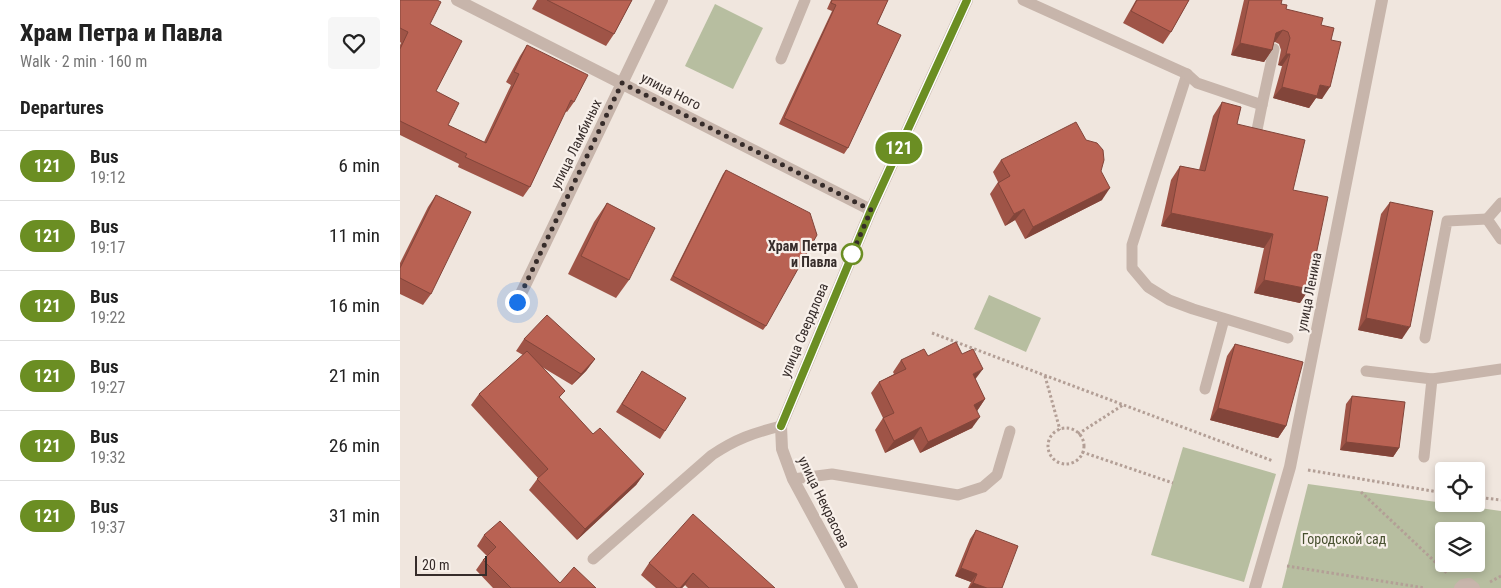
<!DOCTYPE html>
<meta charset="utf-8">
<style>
:root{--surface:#fff;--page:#f6f6f6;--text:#222;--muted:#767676;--line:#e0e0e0}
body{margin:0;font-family:"Roboto Condensed",sans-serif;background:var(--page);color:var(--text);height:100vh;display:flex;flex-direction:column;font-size:19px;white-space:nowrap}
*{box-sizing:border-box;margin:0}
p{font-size:16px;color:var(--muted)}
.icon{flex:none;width:28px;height:28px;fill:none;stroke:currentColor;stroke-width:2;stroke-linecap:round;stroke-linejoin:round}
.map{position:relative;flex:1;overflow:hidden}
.details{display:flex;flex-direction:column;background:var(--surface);width:400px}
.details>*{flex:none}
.badge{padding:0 10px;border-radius:16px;font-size:18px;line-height:32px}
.tools{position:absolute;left:1035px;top:462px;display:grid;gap:10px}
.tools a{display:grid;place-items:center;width:50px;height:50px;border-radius:5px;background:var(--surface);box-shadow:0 2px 8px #0003;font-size:25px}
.scale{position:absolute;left:15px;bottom:12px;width:72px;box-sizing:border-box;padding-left:5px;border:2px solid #362c2a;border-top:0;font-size:14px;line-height:18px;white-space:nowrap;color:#362c2a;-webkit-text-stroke:4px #f8f0ea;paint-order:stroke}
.you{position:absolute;width:25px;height:25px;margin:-12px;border:4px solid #fff;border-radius:50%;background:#1a73e8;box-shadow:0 0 0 8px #1a73e833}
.map>.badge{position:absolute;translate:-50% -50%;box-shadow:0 0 0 2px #fff}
h2{padding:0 20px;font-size:19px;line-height:45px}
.round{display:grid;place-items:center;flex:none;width:52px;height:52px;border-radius:5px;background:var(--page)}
.summary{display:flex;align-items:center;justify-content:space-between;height:85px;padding:0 20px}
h1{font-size:24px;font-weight:800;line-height:38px}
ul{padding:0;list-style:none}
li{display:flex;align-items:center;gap:15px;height:70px;padding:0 20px;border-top:1px solid var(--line)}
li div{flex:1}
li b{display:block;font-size:19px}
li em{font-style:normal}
li .badge{min-width:55px;font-weight:700;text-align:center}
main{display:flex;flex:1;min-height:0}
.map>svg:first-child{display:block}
.green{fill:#b7bea0;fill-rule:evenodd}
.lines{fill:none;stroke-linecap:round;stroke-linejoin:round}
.path{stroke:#b39f96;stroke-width:3;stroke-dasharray:2.5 2.5;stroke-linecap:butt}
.lane{stroke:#c7b5ab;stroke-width:11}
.street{stroke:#c7b5ab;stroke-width:12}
.wall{fill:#9f5447}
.shaded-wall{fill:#82453a}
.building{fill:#b96253;stroke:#82453a}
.line-casing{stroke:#fff;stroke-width:11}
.line{stroke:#6b8e23;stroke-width:8}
.walk{stroke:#362c2a;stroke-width:5;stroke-dasharray:0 9}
.stop-dot{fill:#fff;stroke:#6b8e23;stroke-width:2.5}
.labels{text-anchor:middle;stroke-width:4.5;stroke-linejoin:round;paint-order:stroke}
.street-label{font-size:14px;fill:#362c2a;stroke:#f8f0ea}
.stop-label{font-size:14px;font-weight:bold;fill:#362c2a;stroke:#f8f0ea;text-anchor:end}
.park-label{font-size:14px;fill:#485130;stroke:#f8f0ea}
</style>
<main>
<section class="details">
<div class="summary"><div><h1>Храм Петра и Павла</h1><p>Walk · 2 min · 160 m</p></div><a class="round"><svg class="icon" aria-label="heart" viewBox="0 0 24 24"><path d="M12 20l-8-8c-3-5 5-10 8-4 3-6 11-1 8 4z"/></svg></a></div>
<h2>Departures</h2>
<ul>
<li><span class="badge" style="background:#6b8e23;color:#fff">121</span><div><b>Bus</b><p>19:12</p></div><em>6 min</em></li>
<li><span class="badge" style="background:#6b8e23;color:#fff">121</span><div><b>Bus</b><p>19:17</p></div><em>11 min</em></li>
<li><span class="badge" style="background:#6b8e23;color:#fff">121</span><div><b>Bus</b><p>19:22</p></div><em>16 min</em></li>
<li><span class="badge" style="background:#6b8e23;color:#fff">121</span><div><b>Bus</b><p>19:27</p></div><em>21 min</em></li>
<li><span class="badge" style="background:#6b8e23;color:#fff">121</span><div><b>Bus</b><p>19:32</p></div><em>26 min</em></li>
<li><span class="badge" style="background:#6b8e23;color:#fff">121</span><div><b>Bus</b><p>19:37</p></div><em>31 min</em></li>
</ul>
</section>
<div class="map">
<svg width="1101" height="588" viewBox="0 0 1101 588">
<rect width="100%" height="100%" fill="#f0e6de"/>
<g class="green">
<path d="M315,4l48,24 -30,61 -48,-23z"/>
<path d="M589,295l52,23 -15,34 -52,-23z"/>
<path d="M783,447l93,27 -32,108 -93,-27z"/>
<path d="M908,484l193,27v77h-219zM1044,531h32v33h-32z"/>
</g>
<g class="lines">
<g class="path">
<path d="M532,333l341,128"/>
<path d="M645,376l15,54"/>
<circle cx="666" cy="446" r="18"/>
<path d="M678,434l45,-29"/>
<path d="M682,452l91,31"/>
<path d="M908,470l136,23"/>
<path d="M961,492l87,82"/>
<path d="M1076,497l25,3"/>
<path d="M887,566l138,22"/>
<path d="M1090,582l11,-6"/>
</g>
<g class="lane">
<path d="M623,0l164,74 -55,171v23l16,19 21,13 24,9 95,29"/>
<path d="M381,59l24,-59"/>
<path d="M787,74l10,9 65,22 12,-56"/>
<path d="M856,135l6,-30"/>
<path d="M1101,203l-14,16 14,20"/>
<path d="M1025,338l22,-117 40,-2"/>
<path d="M966,371l66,8"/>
<path d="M805,389l19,-70"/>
<path d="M1024,457l8,-78 69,-10"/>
<path d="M393,479l39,-5 126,21 25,-8 14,-12 13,-44"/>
<path d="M193,559l119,-104c24,-16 41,-22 69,-29"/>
</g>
<g class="street">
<path d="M57,0l414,210"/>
<path d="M117,302l145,-302"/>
<path d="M452,588l-59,-109 -11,-30 -1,-23 90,-216 96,-210"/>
<path d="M855,588l35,-121 92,-467"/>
<path d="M1060,588l3,-3 6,-1 5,4"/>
</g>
</g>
<g class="wall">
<path d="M0,0l30,24 6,67 12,34 36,17 27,-57 -5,-3 14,-26 7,-11 47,57 -7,10 -2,-1 -35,76 -7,10 -65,-30 1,-3 -59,-29v-90l1,-2 -1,-1z"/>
<path d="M137,0h95l-18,34 -8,12 -74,-37z"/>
<path d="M431,0h57l-11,24 -29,124 -4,6 -65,-30 53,-113 -5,-2z"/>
<path d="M736,0h53l-18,32 -8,12 -40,-21z"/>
<path d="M844,0h38l-1,4 5,5 35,16 10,15 -9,59 -6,-1 -7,10 -36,-10 9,-32 -4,-1 3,-15 -2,-6 -4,-2h-1l-2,8 -8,12 -33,-7z"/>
<path d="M822,102l15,22 56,66 16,99 -9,14 -46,-10 10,-45 -103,-22 10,-46 9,-14 19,4 14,-54z"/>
<path d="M601,160l100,11 1,29 -77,39 -10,-19 -10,6 -15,-32 8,-12 -5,-10z"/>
<path d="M326,170l40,156 -3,4 -93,-50 53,-106z"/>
<path d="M36,195l-5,99 -8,11 -23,-11v-31l28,-56z"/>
<path d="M990,202l12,137 -44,-9 23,-116z"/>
<path d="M207,203l22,77 -13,18 -48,-24 26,-52z"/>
<path d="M124,339l71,20 -9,12 -14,14 -30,-18 23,24 -6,7 34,36 51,40 -8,11 -59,55 -48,-50 9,-12 -67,-73 8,-11 44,-39 -7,-4z"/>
<path d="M835,344l51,82 -8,12 -68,-18 17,-64z"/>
<path d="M562,354l23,45 -8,12 -5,17 -52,25 -7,-14 -28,14 -10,-23 8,-12 -12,-25 8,-11 15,-8 -1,-2 8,-12 27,-4z"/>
<path d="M242,371l23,60 -5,8 -44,-27z"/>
<path d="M952,396l47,52 -6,9 -53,-7 6,-46z"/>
<path d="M576,530l26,58h-34l3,-6 -16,-6 15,-37z"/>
<path d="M84,535l76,48 36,5h-103l-17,-18 7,-10 4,-4 -10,-10z"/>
<path d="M249,563l126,25h-87l-3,-3 -3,3h-26l-15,-13z"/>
</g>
<g class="shaded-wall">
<path d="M883,30l-8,12 -7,2 8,-11z"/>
<path d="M840,43l32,7 -8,12 -33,-7z"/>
<path d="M886,54h4l-8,12 -4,-1z"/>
<path d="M920,85l10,2 -8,12 -6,-1 -7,10 -36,-10 9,-11z"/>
<path d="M710,188l-8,12 -77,39 8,-12z"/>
<path d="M624,209l-9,11 -10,6 9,-12z"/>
<path d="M771,213l102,21 -9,14 -103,-22z"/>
<path d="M864,280l45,9 -9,14 -46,-10z"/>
<path d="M966,318l44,9 -8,12 -44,-9z"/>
<path d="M195,359l-9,12 -14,14 9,-11z"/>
<path d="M583,369l-9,12 -1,-7z"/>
<path d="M585,399l-8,12 -3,-6z"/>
<path d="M818,408l68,18 -8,12 -68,-18z"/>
<path d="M580,417l-8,11 -52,25 8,-11z"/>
<path d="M521,427l-8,12 -28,14 9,-12z"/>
<path d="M946,442l53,6 -6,9 -53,-7z"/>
<path d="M244,474l-8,11 -59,55 8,-11z"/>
<path d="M561,568l16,6 -6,8 -16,-6z"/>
<path d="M293,573l-8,12 -3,3h-2z"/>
<path d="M573,583l14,5h-18z"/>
</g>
<g class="building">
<path d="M0,0h37l4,2 -11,22 32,17 -26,50 23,12 -11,22 38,18 33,-69 -5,-2 13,-27 61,30 -14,27 -3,-2 -41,87 -65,-30 2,-3 -67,-33v-72l8,-17 -8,-4z"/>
<path d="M147,0h85l-18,34z"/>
<path d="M432,0h56l-11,24 24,11 -53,113 -64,-30 52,-113 -5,-2z"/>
<path d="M737,0h52l-18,32 -40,-21z"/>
<path d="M849,0h33l-1,4 6,1 -1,4 37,9 -2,7 13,3 -3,12 10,2 -11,45 -10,-2 -3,11 -35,-9 8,-33h-4l4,-16 -2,-6 -5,-2 -7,3 -4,17 -32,-7z"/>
<path d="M822,102l19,5 -4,17 68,16 -12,50 35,7 -19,92 -45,-9 9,-46 -102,-21 9,-47 25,5z"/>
<path d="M676,122l10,18 11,3 6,7 1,10 -3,11 9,17 -77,39 -9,-18 -10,5 -16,-31 12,-7 -9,-16z"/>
<path d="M326,170l84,43 7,22 -51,91 -93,-50z"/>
<path d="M36,195l35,17 -40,82 -31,-16v-10z"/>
<path d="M990,202l43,9 -23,116 -44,-9z"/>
<path d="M207,203l48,25 -26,52 -48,-24z"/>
<path d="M147,315l48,44 -14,15 -57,-35z"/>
<path d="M556,342l6,12 11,-5 10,20 -10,5 12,25 -11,6 6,12 -52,25 -7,-15 -27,14 -11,-23 11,-5 -15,-31 27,-13 -5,-9 23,-11 4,7z"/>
<path d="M835,344l68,18 -17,64 -68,-18z"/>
<path d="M127,351l38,40 -6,6 34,37 7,-6 44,46 -59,55 -48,-50 11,-10 -69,-75z"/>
<path d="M242,371l44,27 -21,33 -43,-27z"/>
<path d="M952,396l53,6 -6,46 -53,-6z"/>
<path d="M293,514l82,74h-66l-16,-15 -13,15h-3l-28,-25z"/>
<path d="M100,521l60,62 14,-16 22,21h-85l-28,-28 13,-13 -12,-12z"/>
<path d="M576,530l42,16 -16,42h-15l-14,-5 4,-9 -16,-6z"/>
</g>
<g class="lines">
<defs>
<path id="line" d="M381,426l90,-216 96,-210"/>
</defs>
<use href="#line" class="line-casing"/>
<use href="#line" class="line"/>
<path class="walk" d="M117,302l105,-219 249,127 -19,44"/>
</g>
<circle class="stop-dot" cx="452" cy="254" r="10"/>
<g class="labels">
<g class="street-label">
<text transform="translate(271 91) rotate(27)" y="5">улица Ного</text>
<text transform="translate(176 144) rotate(-64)" y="5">улица Ламбиных</text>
<text transform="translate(909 292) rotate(-79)" y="5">улица Ленина</text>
<text transform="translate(404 330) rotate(-67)" y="5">улица Свердлова</text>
<text transform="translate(424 502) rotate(64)" y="5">улица Некрасова</text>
</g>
<g class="stop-label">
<text x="437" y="251">Храм Петра<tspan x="437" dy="16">и Павла</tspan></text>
</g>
<g class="park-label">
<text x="944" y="544">Городской сад</text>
</g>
</g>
</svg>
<div class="tools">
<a><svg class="icon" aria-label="locate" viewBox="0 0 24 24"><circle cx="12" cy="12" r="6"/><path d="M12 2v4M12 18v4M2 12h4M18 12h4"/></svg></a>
<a><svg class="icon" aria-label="layers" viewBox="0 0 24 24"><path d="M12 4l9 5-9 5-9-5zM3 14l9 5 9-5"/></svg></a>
</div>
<div class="scale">20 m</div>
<div class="you" style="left:117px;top:302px"></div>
<b class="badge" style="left:499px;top:148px;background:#6b8e23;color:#fff">121</b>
</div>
</main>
